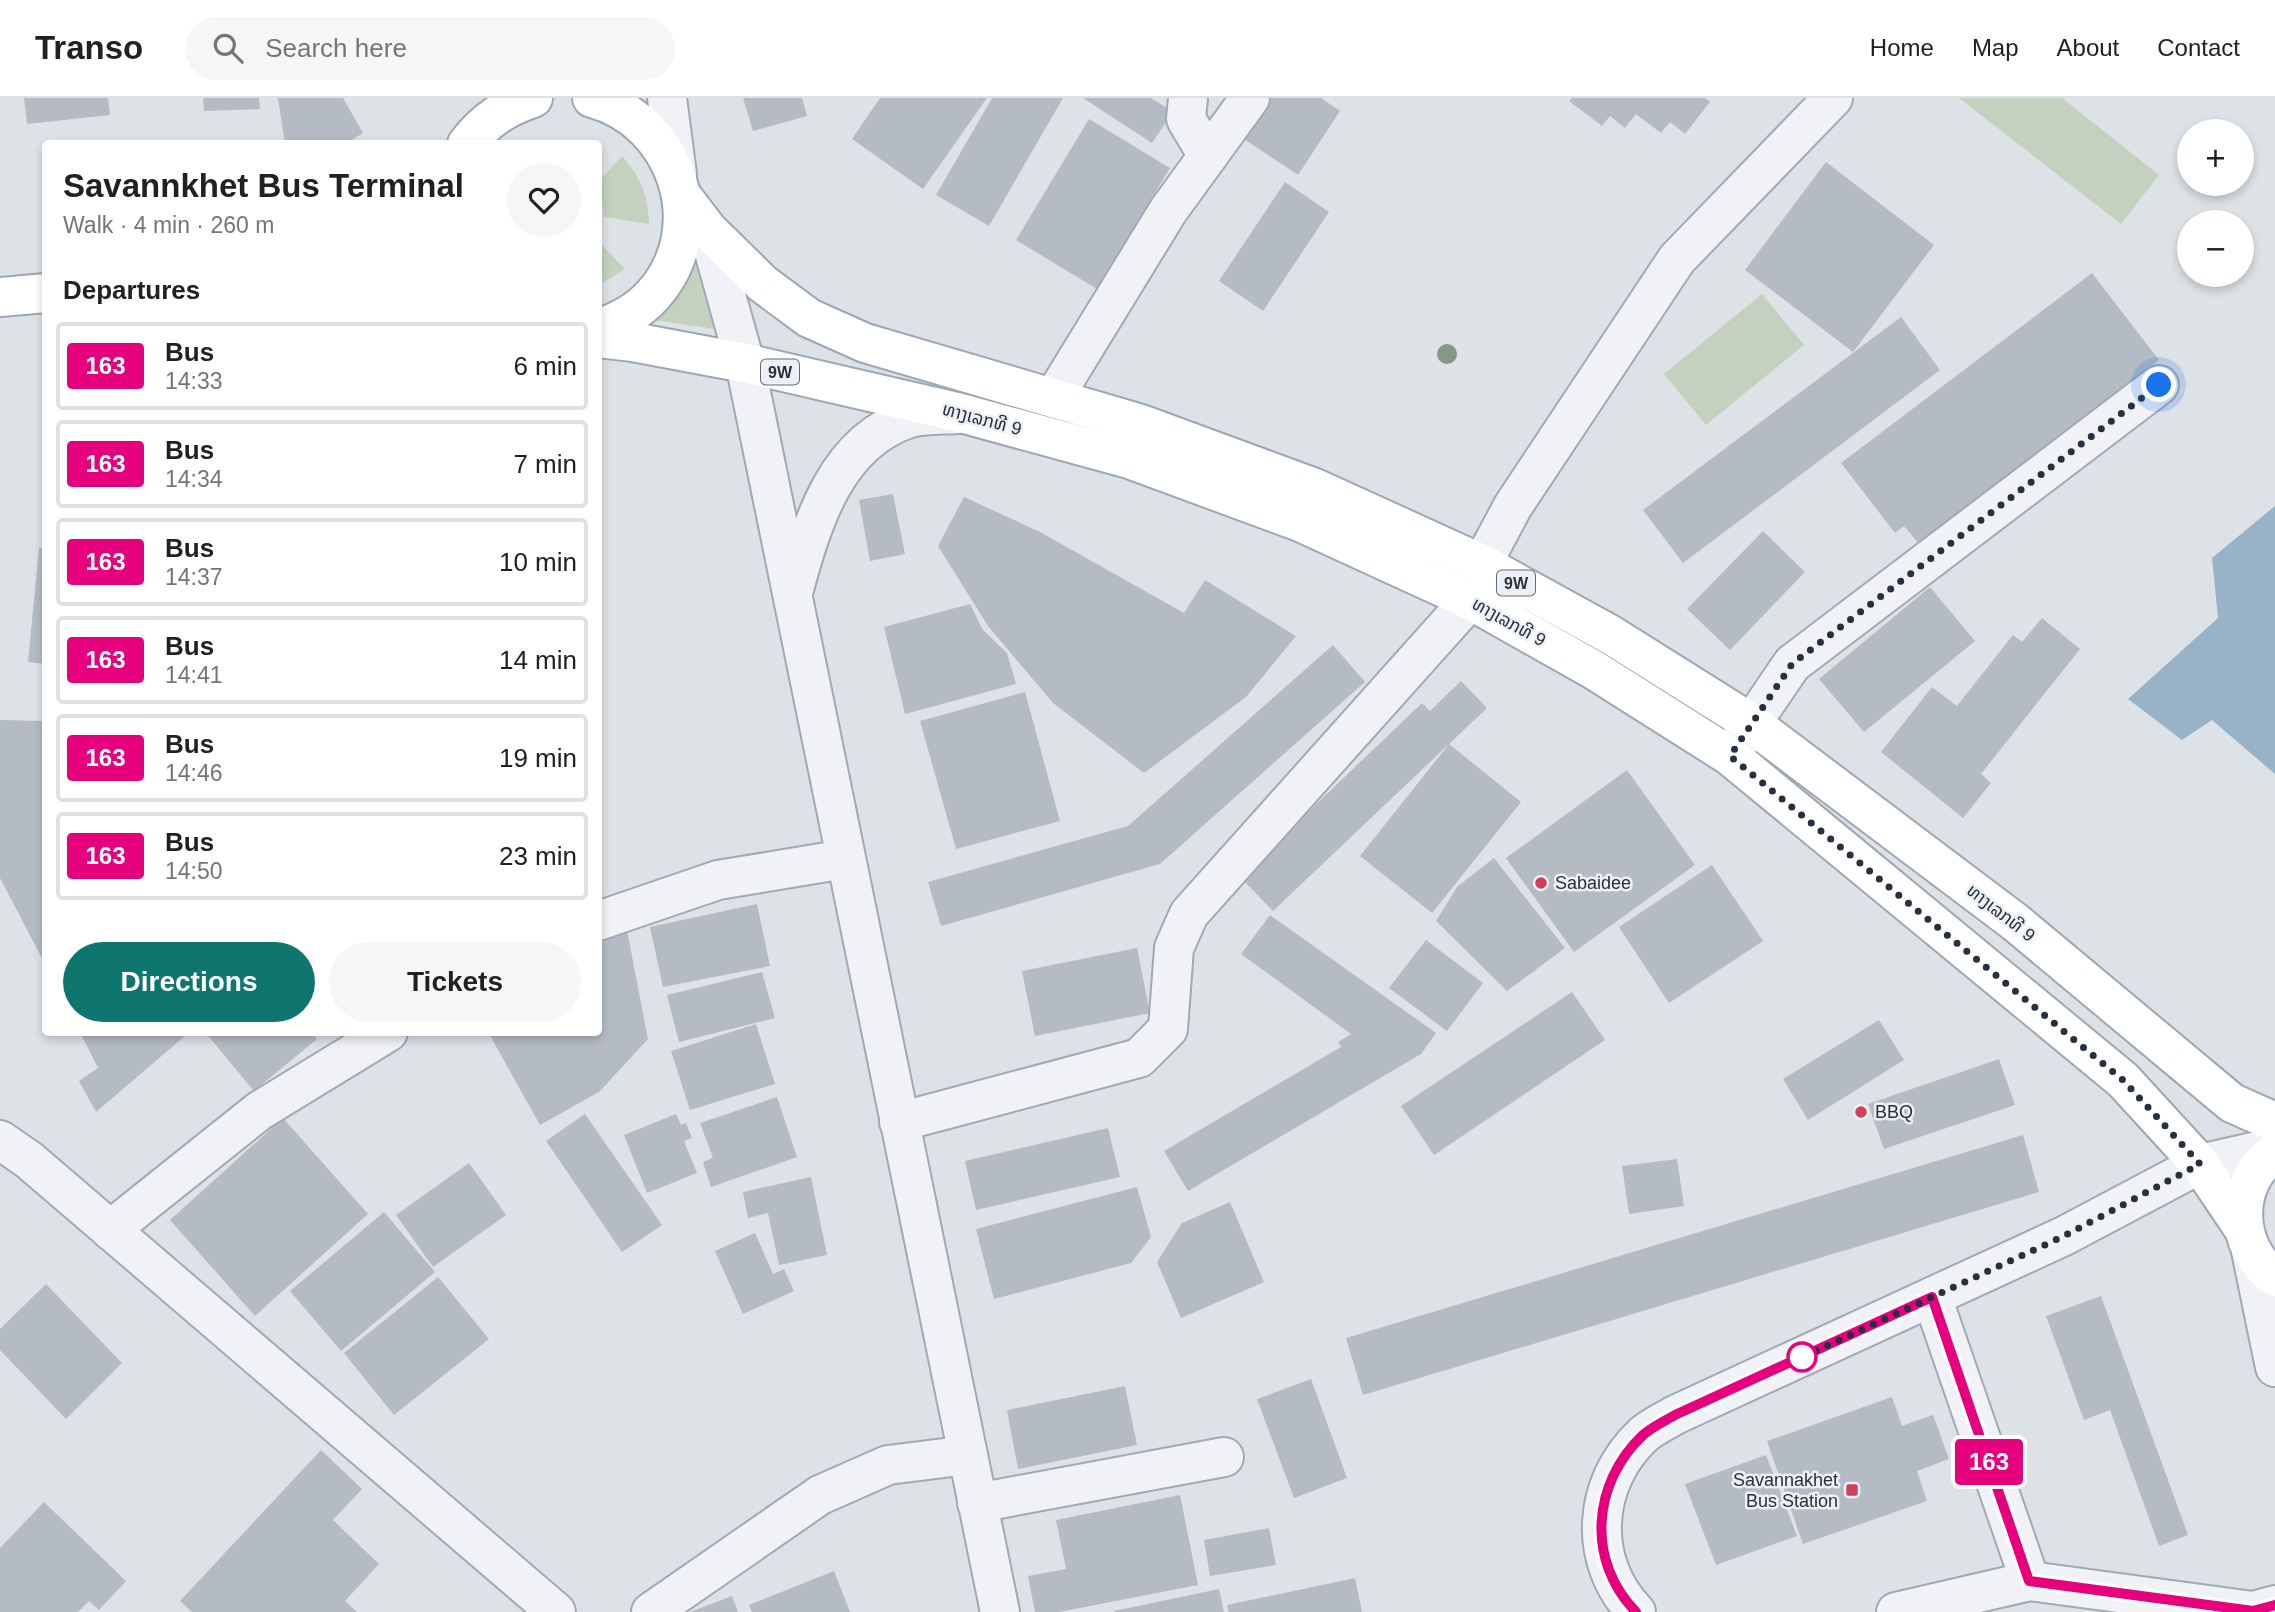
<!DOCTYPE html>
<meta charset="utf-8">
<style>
:root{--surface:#fff;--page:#f6f6f6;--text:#202124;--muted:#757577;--line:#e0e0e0;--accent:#0f766e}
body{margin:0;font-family:Arial,"Noto Sans Lao",sans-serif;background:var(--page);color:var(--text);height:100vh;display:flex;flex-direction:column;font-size:26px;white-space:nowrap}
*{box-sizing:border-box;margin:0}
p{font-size:23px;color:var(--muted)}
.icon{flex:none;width:38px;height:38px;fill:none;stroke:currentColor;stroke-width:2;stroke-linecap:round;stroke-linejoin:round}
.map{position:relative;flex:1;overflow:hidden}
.side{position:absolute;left:42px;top:42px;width:560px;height:896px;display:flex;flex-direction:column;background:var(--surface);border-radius:7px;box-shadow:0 4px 10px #0003}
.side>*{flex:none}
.badge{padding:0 14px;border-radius:5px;font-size:24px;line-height:46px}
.fabs{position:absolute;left:2177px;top:21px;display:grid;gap:14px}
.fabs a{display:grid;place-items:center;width:77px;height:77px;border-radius:50%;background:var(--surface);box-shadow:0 4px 10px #0003;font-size:35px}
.you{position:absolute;width:35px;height:35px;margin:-18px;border:5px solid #fff;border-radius:50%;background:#1a73e8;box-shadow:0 0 0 10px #1a73e833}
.map>.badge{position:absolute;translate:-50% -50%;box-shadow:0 0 0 4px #fff}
h2{padding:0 21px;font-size:26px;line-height:63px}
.round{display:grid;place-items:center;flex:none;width:74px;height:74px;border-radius:37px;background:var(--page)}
.overview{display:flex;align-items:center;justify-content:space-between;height:119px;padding:0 21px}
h1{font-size:33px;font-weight:800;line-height:52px}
.button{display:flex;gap:14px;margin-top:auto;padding:14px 21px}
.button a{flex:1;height:80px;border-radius:42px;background:var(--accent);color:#fff;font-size:28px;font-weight:800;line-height:80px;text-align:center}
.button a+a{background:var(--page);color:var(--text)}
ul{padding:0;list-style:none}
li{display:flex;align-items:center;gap:21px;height:88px;margin:0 14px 10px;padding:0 7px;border:4px solid var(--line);border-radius:7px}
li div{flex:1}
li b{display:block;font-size:26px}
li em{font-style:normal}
li .badge{min-width:77px;font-weight:700;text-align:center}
header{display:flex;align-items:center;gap:42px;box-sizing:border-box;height:98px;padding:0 35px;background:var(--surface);border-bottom:2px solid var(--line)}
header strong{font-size:33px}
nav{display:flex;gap:38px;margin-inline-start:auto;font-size:24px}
.search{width:490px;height:63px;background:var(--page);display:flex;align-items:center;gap:18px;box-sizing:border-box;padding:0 24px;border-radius:38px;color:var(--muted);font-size:26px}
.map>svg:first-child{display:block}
.green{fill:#c4d1be}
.water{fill:#98b2c8}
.building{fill:#b5bbc4}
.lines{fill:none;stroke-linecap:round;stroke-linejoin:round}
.minor-casing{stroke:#a3a9b1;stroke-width:42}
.major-casing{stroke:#9da7b3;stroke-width:42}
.minor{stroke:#f0f2f6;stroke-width:38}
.major{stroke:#fff;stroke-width:38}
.tree{fill:#859785}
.line-casing{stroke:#fff;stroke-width:16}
.line{stroke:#e6007e;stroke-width:10}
.walk{stroke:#27303e;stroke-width:7;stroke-dasharray:0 12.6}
.poi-dot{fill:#cf405d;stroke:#edf1f5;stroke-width:2.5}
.stop-dot{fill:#fff;stroke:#e6007e;stroke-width:3.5}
.labels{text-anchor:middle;stroke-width:5;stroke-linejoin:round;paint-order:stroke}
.shield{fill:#edf1f5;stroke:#626a75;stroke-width:2}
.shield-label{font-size:16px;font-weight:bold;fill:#27303e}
.street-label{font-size:18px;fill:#27303e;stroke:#edf1f5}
.poi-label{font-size:18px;fill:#27303e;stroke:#edf1f5;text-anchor:start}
</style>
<header>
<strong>Transo</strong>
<div class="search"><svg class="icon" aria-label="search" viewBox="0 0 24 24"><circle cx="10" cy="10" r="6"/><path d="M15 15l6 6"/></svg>Search here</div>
<nav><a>Home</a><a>Map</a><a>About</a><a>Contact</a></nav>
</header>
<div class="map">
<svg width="2275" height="1514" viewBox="0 0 2275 1514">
<rect width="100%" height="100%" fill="#dde2e7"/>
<g class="green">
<path d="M1959,0h103l97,77 -38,49z"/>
<path d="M622,58c19,22 26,39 27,68l-45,-7 -5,-36z"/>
<path d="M599,144l26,27 -26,16z"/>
<path d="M695,164l19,67 -66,-10 34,-33z"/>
<path d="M1762,196l42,51 -98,80 -42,-51z"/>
</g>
<path class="water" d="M2275,408v268l-63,-54 -30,20 -54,-41 90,-81 -6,-60z"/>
<g class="building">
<path d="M24,0h84l2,17 -83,9z"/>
<path d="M203,0h56l1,11 -56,2z"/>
<path d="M278,0h65l20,35 -18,11h-60z"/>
<path d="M743,0h59l5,18 -54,15z"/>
<path d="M880,0h107l-64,91 -71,-50z"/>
<path d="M992,0h71l-74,128 -53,-31z"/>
<path d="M1083,0h68l22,14 -21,31z"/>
<path d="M1258,0h63l19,13 -42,64 -63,-42z"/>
<path d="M1572,0h133l5,4 -25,32 -15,-12 -9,11 -25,-19 -11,14 -15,-12 -8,10 -33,-25z"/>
<path d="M1089,21l81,49 -73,121 -81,-49z"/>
<path d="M1826,64l108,83 -81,107 -108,-82z"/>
<path d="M1285,84l44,30 -66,99 -44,-30z"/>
<path d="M2092,175l67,87 -240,184 -15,-18 -9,7 -54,-70z"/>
<path d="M1901,219l39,53 -257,193 -40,-53z"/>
<path d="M893,396l12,60 -35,7 -11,-61z"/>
<path d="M964,399l76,35 144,81 21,-33 91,56 -50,61 -102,76 -91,-70 -65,-77 -50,-80z"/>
<path d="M1763,433l42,41 -75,78 -43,-41z"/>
<path d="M39,450l7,1v115l-18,-2z"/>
<path d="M1930,489l45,54 -111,91 -45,-53z"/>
<path d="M970,506l13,26 24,23 9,31 -111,30 -21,-87z"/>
<path d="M2042,520l38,31 -99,125 10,9 -28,35 -82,-66 51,-65 25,19 56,-71 9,7z"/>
<path d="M1333,547l32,37 -205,182 -219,62 -13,-44 200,-56z"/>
<path d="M1461,583l26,27 -214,203 -33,-34 182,-174 8,8z"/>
<path d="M1025,594l35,129 -104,28 -36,-128z"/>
<path d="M0,622l46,1v245l-46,-88z"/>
<path d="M1449,646l72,58 -89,111 -72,-57z"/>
<path d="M1627,672l68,95 -121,87 -68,-94z"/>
<path d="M1494,760l71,90 -58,43 -71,-70 21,-34z"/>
<path d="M1712,767l51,76 -94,62 -50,-76z"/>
<path d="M757,806l13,62 -107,21 -13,-60z"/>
<path d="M1270,817l166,118 -15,21 -233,137 -24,-40 177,-104 -3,-5 13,-8 -110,-80z"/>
<path d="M626,827l22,114 -49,53 -59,33 -52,-93h110v-92z"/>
<path d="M1426,842l57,43 -36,48 -58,-43z"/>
<path d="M1137,850l13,65 -115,23 -13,-65z"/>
<path d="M762,874l13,46 -96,24 -12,-47z"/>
<path d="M1572,894l33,48 -171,115 -33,-49z"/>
<path d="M1879,922l25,40 -96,60 -25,-41z"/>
<path d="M756,926l19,60 -85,26 -19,-59z"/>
<path d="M80,934h102l3,4 -89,76 -17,-31 19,-13z"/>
<path d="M205,934h106l6,7 -63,52z"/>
<path d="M1999,961l16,46 -131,44 -16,-45z"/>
<path d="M777,999l20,60 -86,30 -8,-25 10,-4 -13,-35z"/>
<path d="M585,1016l77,111 -40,27 -76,-111z"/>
<path d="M676,1016l5,11 5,-2 6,15 -8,3 13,32 -50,20 -23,-58z"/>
<path d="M283,1020l85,96 -113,102 -85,-96z"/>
<path d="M1108,1030l12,49 -144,33 -11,-49z"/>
<path d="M2023,1037l16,57 -676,203 -17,-57z"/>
<path d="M1677,1061l7,47 -55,8 -7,-48z"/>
<path d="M469,1065l37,52 -73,52 -37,-52z"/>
<path d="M811,1079l16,78 -48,10 -11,-52 -20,5 -5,-26z"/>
<path d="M1137,1089l14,50 -20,26 -137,36 -18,-70z"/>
<path d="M1230,1104l34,80 -83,36 -24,-56 25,-39z"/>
<path d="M384,1114l51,60 -94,79 -51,-60z"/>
<path d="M755,1135l18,41 11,-5 10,22 -51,23 -28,-63z"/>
<path d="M438,1179l51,62 -95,76 -50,-62z"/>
<path d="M46,1186l76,79 -56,56 -66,-69v-21z"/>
<path d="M2101,1198l87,239 -29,11 -49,-136 -26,10 -38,-104z"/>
<path d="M1311,1281l36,99 -53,20 -37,-99z"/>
<path d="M1125,1288l12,59 -119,24 -11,-59z"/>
<path d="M1892,1299l10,29 31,-11 16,44 -32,12 10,30 -124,43 -36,-103z"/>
<path d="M321,1352l41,39 -29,31 46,44 -34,37 12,11h-165l-12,-11z"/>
<path d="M1766,1357l31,81 -81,29 -31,-81z"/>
<path d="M1180,1397l18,90 -139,27h-24l-7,-36 38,-7 -10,-49z"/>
<path d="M44,1404l82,79 -27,29 -10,-9 -11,11h-78v-64z"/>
<path d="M1269,1430l7,37 -66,11 -6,-36z"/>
<path d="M834,1473l16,41h-98l-3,-7z"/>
<path d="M1355,1480l7,34h-133l-2,-7z"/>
<path d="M1219,1491l5,23h-110v-1z"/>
<path d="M732,1498l6,16h-48z"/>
</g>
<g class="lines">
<defs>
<g id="minor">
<path d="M667,0l10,76"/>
<path d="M1188,0l-2,21 22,37"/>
<path d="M708,132l37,133 255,1249"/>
<path d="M1054,299l114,-186 82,-113"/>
<path d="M1482,466l31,-58 164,-247 156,-161"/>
<path d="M794,491c18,-66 42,-148 116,-171 15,-4 33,-3 48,-4"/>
<path d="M1733,653l59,-87 367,-279"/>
<path d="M598,823l120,-41 127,-21"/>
<path d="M899,1024l240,-64 29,-29 6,-81 15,-34 281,-314"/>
<path d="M0,1042l29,20 527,452"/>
<path d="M110,1132l149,-119 129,-79"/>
<path d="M2251,1153l24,116"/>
<path d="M1932,1199l98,284"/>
<path d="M977,1405l247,-46"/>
<path d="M651,1514l169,-117 68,-30 80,-10"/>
<path d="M1636,1514c-49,-51 -44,-129 7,-177 9,-8 22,-14 32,-20l389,-179 136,-72 75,-17"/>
<path d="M1896,1514l134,-31 223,30 22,-6"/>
</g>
<g id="major">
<path d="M592,0c85,23 121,130 61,197 -15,17 -34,26 -55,34"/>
<path d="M467,46c18,-24 39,-37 66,-46"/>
<path d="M682,98l26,34 55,54 46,34 56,25 276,81 174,64 167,76 129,71 140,88 264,199 217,181 43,19"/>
<path d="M0,199l46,-4"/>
<path d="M598,240l35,4 112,21 216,50 168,46 171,63 170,78 124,70 136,86 393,324 77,84 43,64"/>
<path d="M2275,1055c-43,28 -42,95 0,124"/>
</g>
</defs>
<use href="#minor" class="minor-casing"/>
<use href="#major" class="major-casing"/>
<use href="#minor" class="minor"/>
<use href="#major" class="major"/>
</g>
<circle class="tree" cx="1447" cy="256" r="10"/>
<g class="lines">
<defs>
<path id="line" d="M1636,1514c-50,-51 -44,-129 7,-177 9,-8 22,-14 32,-20l257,-118 97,284 224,30 22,-6"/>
</defs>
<use href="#line" class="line-casing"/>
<use href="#line" class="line"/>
<path class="walk" d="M1802,1259l-10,5 272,-126 136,-72 -77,-84 -393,-324 62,-92 367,-279"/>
</g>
<g class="poi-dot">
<circle cx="1541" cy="785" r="7"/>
<circle cx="1861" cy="1014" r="7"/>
<rect x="1845" y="1385" width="14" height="14" rx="3.5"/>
</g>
<circle class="stop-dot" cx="1802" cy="1259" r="14"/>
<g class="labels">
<g class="shield">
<rect x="761" y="261.5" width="38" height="25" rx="5"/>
<rect x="1497" y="472.5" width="38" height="25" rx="5"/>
</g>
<g class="shield-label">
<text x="780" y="280">9W</text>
<text x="1516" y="491">9W</text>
</g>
<g class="street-label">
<text transform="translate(982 321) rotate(15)" y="6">ທາງເລກທີ 9</text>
<text transform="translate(1509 524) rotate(29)" y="6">ທາງເລກທີ 9</text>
<text transform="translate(2001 815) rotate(38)" y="6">ທາງເລກທີ 9</text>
</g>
<g class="poi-label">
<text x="1555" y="791">Sabaidee</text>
<text x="1875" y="1020">BBQ</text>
<text x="1838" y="1388" text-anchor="end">Savannakhet<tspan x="1838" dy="21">Bus Station</tspan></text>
</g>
</g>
</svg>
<div class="fabs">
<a>+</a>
<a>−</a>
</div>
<div class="you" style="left:2159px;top:287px"></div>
<b class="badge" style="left:1989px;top:1364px;background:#e6007e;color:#fff">163</b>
<section class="side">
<div class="overview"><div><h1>Savannkhet Bus Terminal</h1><p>Walk · 4 min · 260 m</p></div><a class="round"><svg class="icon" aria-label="heart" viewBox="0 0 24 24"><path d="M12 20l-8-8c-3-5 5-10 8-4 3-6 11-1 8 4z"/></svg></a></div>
<h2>Departures</h2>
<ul>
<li><span class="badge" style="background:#e6007e;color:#fff">163</span><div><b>Bus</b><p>14:33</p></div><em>6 min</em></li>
<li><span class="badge" style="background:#e6007e;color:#fff">163</span><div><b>Bus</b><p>14:34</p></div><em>7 min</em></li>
<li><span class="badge" style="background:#e6007e;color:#fff">163</span><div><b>Bus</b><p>14:37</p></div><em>10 min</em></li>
<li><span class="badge" style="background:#e6007e;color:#fff">163</span><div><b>Bus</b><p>14:41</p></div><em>14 min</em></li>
<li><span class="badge" style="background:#e6007e;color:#fff">163</span><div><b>Bus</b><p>14:46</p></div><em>19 min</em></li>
<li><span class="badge" style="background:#e6007e;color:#fff">163</span><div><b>Bus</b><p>14:50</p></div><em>23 min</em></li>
</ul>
<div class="button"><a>Directions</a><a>Tickets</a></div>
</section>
</div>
